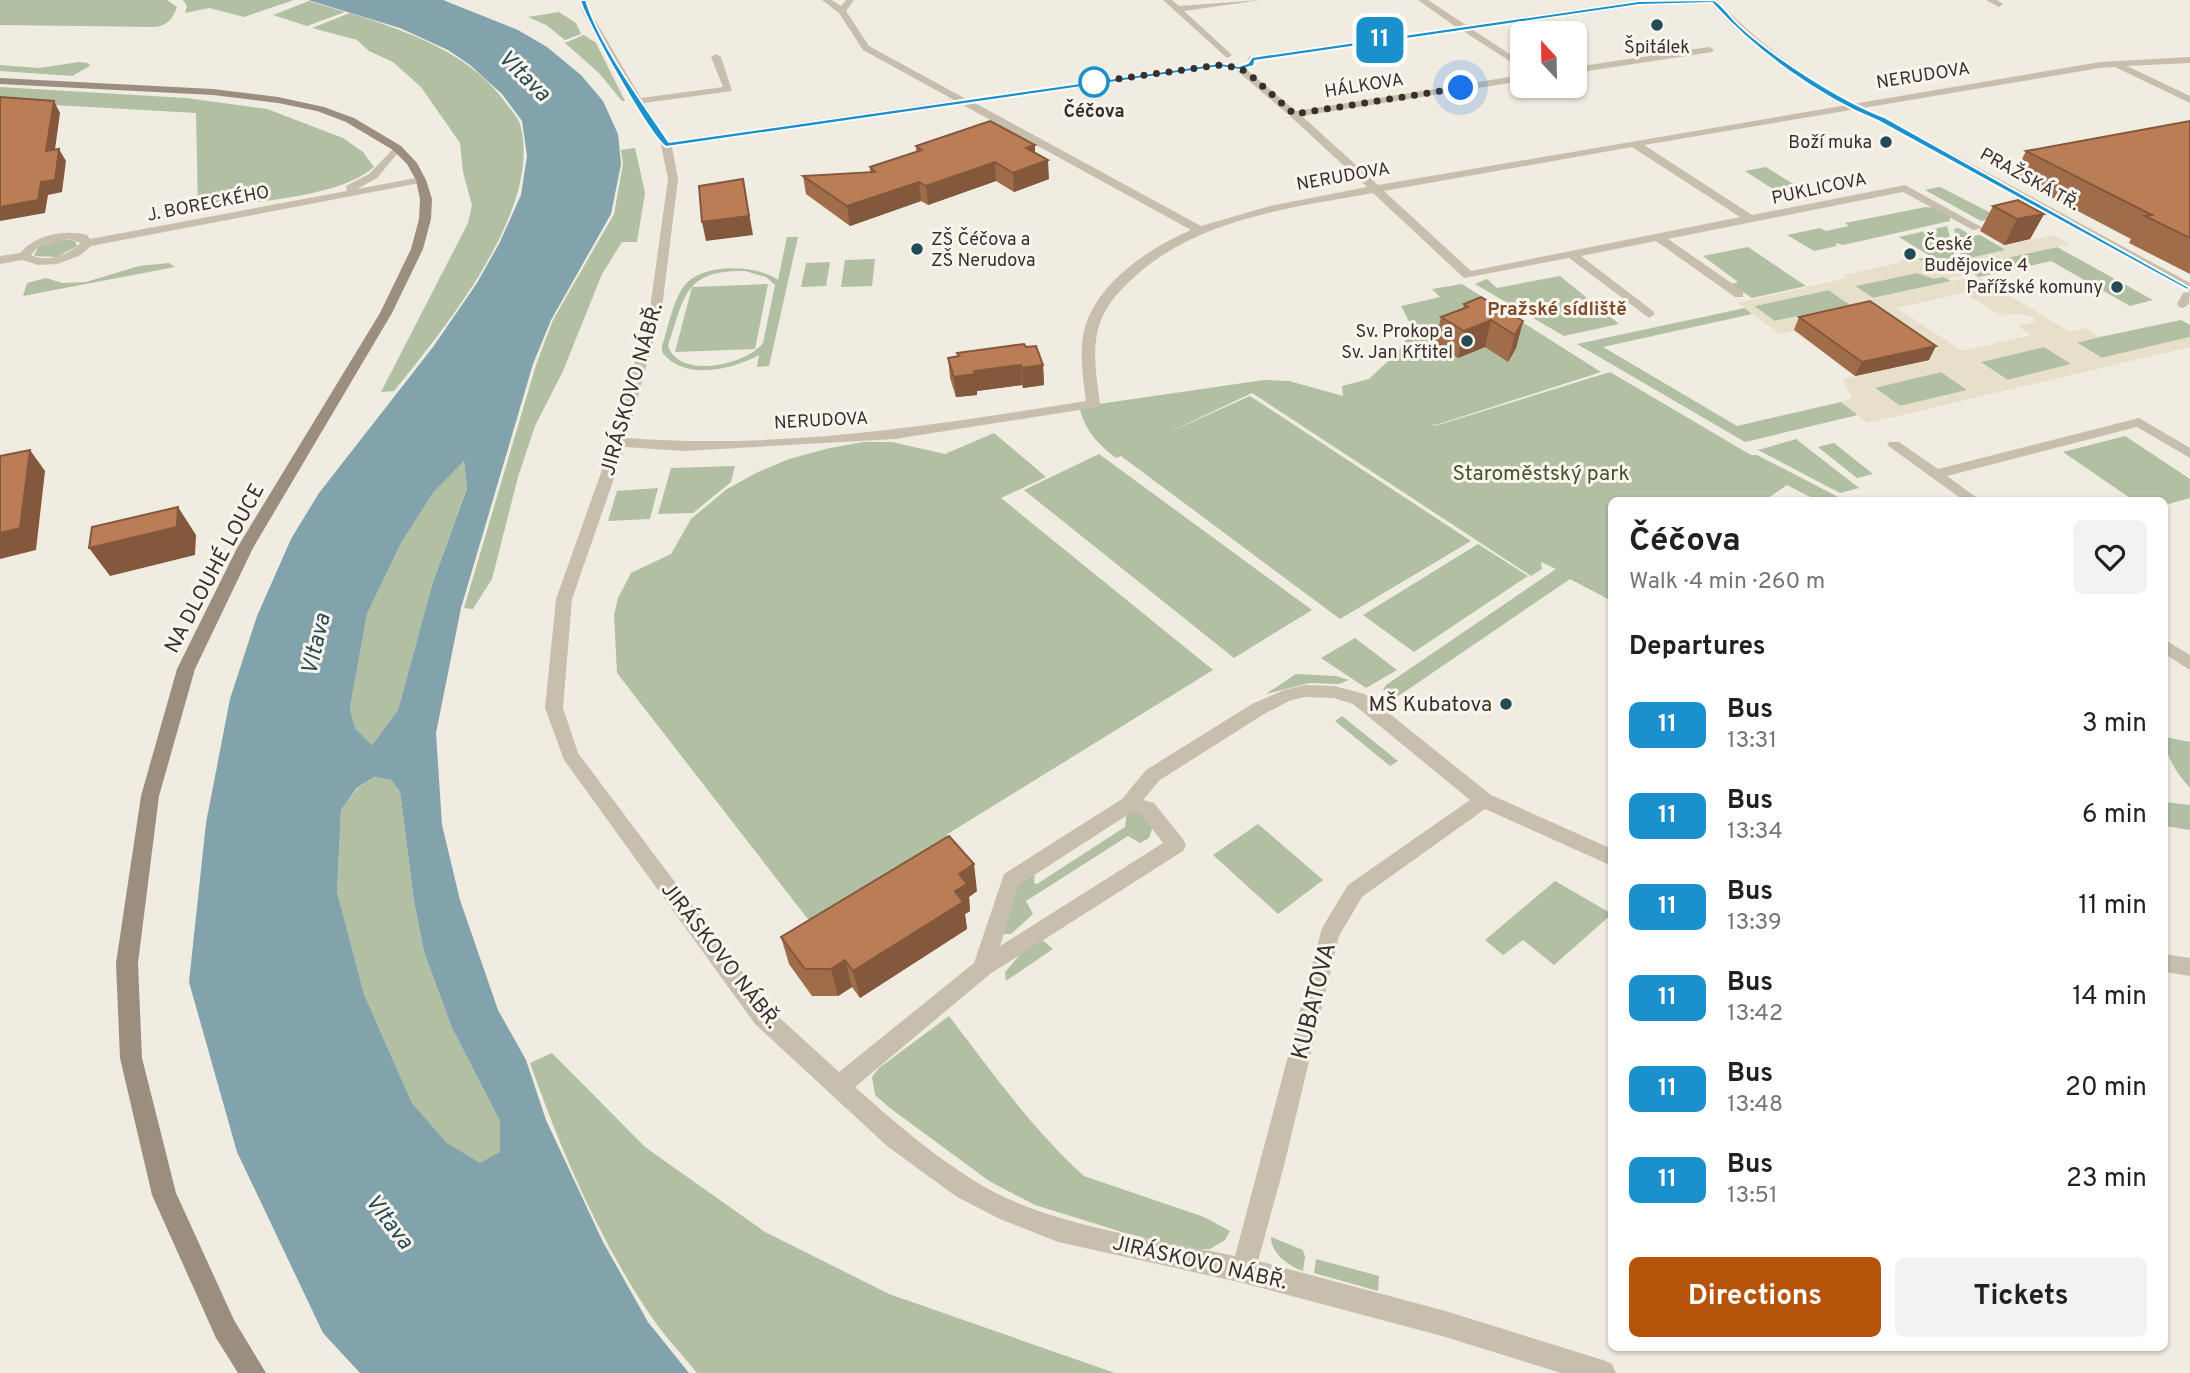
<!DOCTYPE html>
<meta charset="utf-8">
<style>
:root{--surface:#fff;--page:#f2f2f2;--text:#202124;--muted:#757577;--accent:#b45309}
body{margin:0;font-family:Overpass,sans-serif;background:var(--page);color:var(--text);height:100vh;display:flex;flex-direction:column;font-size:26px;white-space:nowrap}
*{box-sizing:border-box;margin:0}
p{font-size:23px;color:var(--muted)}
.icon{flex:none;width:38px;height:38px;fill:none;stroke:currentColor;stroke-width:2;stroke-linecap:round;stroke-linejoin:round}
.map{position:relative;flex:1;overflow:hidden}
.side{position:absolute;left:1608px;top:497px;width:560px;height:854px;display:flex;flex-direction:column;background:var(--surface);border-radius:10px;box-shadow:0 2px 5px #0004}
.side>*{flex:none}
.badge{padding:0 14px;border-radius:10px;font-size:24px;line-height:46px}
.needle{width:46px;rotate:338deg}
.fabs{position:absolute;left:1510px;top:21px;display:grid;gap:14px}
.fabs a{display:grid;place-items:center;width:77px;height:77px;border-radius:10px;background:var(--surface);box-shadow:0 2px 5px #0004;font-size:35px}
.you{position:absolute;width:35px;height:35px;margin:-18px;border:5px solid #fff;border-radius:50%;background:#1a73e8;box-shadow:0 0 0 10px #1a73e833}
.map>.badge{position:absolute;translate:-50% -50%;box-shadow:0 0 0 4px #fff}
h2{padding:0 21px;font-size:26px;line-height:63px}
.round{display:grid;place-items:center;flex:none;width:74px;height:74px;border-radius:10px;background:var(--page)}
.headline{display:flex;align-items:center;justify-content:space-between;height:119px;padding:0 21px}
h1{font-size:33px;font-weight:700;line-height:52px}
.action{display:flex;gap:14px;margin-top:auto;padding:14px 21px}
.action a{flex:1;height:80px;border-radius:10px;background:var(--accent);color:#fff;font-size:28px;font-weight:700;line-height:80px;text-align:center}
.action a+a{background:var(--page);color:var(--text)}
ul{padding:0;list-style:none}
li{display:flex;align-items:center;gap:21px;height:91px;padding:0 21px}
li div{flex:1}
li b{display:block;font-size:26px}
li em{font-style:normal}
li .badge{min-width:77px;font-weight:700;text-align:center}
.map>svg:first-child{display:block}
.green{fill:#b1bfa2;fill-rule:evenodd}
.plaza{fill:#e7dfc9;fill-rule:evenodd}
.water{fill:#82a3ac;fill-rule:evenodd}
.lines{fill:none;stroke-linecap:round;stroke-linejoin:round}
.minor{fill:#c8bead;fill-rule:evenodd}
.tertiary{fill:#c8bead;fill-rule:evenodd}
.secondary{fill:#9c8e7f;fill-rule:evenodd}
.wall{fill:#a16c49}
.shaded-wall{fill:#83583c}
.building{fill:#bb7d55;stroke:#83583c;stroke-width:2}
.line{fill:#1a91cc;stroke:#fff;stroke-width:2}
.walk{stroke:#38312b;stroke-width:7;stroke-dasharray:0 12.6}
.poi-dot{fill:#244b55;stroke:#f9f5ed;stroke-width:2.5}
.stop-dot{fill:#fff;stroke:#1a91cc;stroke-width:3.5}
.labels{text-anchor:middle;stroke-width:6;stroke-linejoin:round;paint-order:stroke}
.far-poi-label{font-size:18px;fill:#38312b;stroke:#f9f5ed;text-anchor:end}
.far-street-label{font-size:18px;fill:#38312b;stroke:#f9f5ed}
.far-stop-label{font-size:18px;font-weight:bold;fill:#38312b;stroke:#f9f5ed}
.far-neighbourhood-label{font-size:19px;font-weight:bold;fill:#7f4c2c;stroke:#f9f5ed}
.street-label{font-size:21px;fill:#38312b;stroke:#f9f5ed}
.park-label{font-size:21px;fill:#425431;stroke:#f9f5ed}
.poi-label{font-size:21px;fill:#38312b;stroke:#f9f5ed;text-anchor:end}
.water-label{font-size:23px;font-style:italic;fill:#244b55;stroke:#f9f5ed}
.near-street-label{font-size:24px;fill:#38312b;stroke:#f9f5ed}
</style>
<div class="map">
<svg width="2190" height="1373" viewBox="0 0 2190 1373">
<rect width="100%" height="100%" fill="#f1ece1"/>
<g class="green">
<path d="M0,0h167l10,7c-4,11 -9,18 -21,20l-156,-2z"/>
<path d="M183,0h111l-50,17 -35,-9 -24,5 2,-7z"/>
<path d="M309,1l36,11 -38,14 -34,-11z"/>
<path d="M559,12l17,11 5,11 -16,6 -19,-15 -18,-8z"/>
<path d="M350,13c58,19 122,40 158,93 4,5 10,12 12,18 24,84 -76,205 -126,267l-13,1 87,-169 4,-18 -9,-33 -3,-29 -39,-56 -28,-25 -24,-11 -12,-11 -45,-12z"/>
<path d="M584,35l12,8 29,58h-3l-23,-28 -34,-30z"/>
<path d="M79,62l9,1 2,3 -18,10 -72,-5v-6l39,3z"/>
<path d="M0,87l186,11 81,11 76,29 20,14 11,15c-39,33 -124,33 -176,44l-2,-98 -196,-11z"/>
<path d="M635,148l10,45 -8,49h-15l-20,32 -39,97 -28,55 -17,51 -26,102 -19,30 -9,-1 72,-243 17,-45 61,-106 9,-50 -2,-14z"/>
<path d="M1766,167l32,20 -22,4 -31,-20z"/>
<path d="M1940,187l59,30 -18,4 -56,-31z"/>
<path d="M1926,207l10,1 14,7v6l-107,24 -8,-2 2,3 -23,5 -27,-16 33,-7 6,3 23,-5 -4,-3z"/>
<path d="M1947,226l9,35c-15,4 -24,6 -38,-2l12,-3 -31,-19z"/>
<path d="M1959,228l13,8 8,-1 26,15 -44,10 -8,-31z"/>
<path d="M787,237h11l-29,129 -12,1 2,-12c-27,15 -76,26 -97,-3v-6c6,-18 10,-42 20,-57 16,-27 74,-25 96,-9zM745,271l21,6 9,8 -12,58c-17,22 -83,37 -95,3 17,-49 15,-76 77,-75z"/>
<path d="M65,239l10,2 2,5 -20,11 -23,-1 4,-9z"/>
<path d="M1748,247l58,39 -54,12 -20,-14 6,-2 -35,-26z"/>
<path d="M2057,247l96,53 -23,6 -79,-45 -72,16 -15,-10z"/>
<path d="M875,259l-3,27 -31,1 4,-27z"/>
<path d="M830,262l-4,24 -25,1 5,-24z"/>
<path d="M169,263l6,4 -152,29 4,-13 19,-5 16,5 24,-1 53,-16z"/>
<path d="M1917,273l27,4 7,4 -78,17 -18,-12z"/>
<path d="M1560,276l59,48 -55,12 -89,-52 12,-5 10,9z"/>
<path d="M768,284l-13,65 -80,3 17,-65z"/>
<path d="M1462,284l139,88 -165,53 -4,-1 3,2 175,-54 141,83h6l87,45h-28l-29,-15 -22,15h-153v97l-4,2 -38,-20 -176,120 -11,-9 3,-5 170,-116 -15,-7 1,7 -11,7 -279,-183 -87,41 85,-38 221,145 -131,78 -219,-163 -5,2c-18,-14 -30,-26 -36,-48l5,-4 179,-26 25,1 54,15 -1,-10 27,-7 29,-27 15,-23 -12,-23 39,-9 -8,-8z"/>
<path d="M1829,290l22,15 -76,16 -21,-15z"/>
<path d="M1745,308l7,6 -149,33 134,79 104,-24 17,13 -113,27 -168,-98z"/>
<path d="M2181,320l9,5v12l-88,21 -26,-16z"/>
<path d="M2044,347l28,17 -65,16 -27,-18z"/>
<path d="M1941,372l27,18 -68,16 -26,-19z"/>
<path d="M994,433l52,44 -45,21 212,172 -267,165 21,22 -143,83 -207,-267 -3,-58 4,-17 13,-25 40,-19 20,-35 36,-30 29,-16 33,-14 41,-11 33,-6h29l53,12z"/>
<path d="M2125,436l65,43v19l-25,7v-5h-32l-70,-48z"/>
<path d="M1796,439l63,49 -19,5 -82,-43z"/>
<path d="M1834,443l39,31 -16,4 -39,-31z"/>
<path d="M1099,454l213,156 -78,48 -210,-168z"/>
<path d="M464,461l3,26 -35,98 -34,125 -26,35 -17,-17 -5,-20 17,-94 34,-71 32,-50z"/>
<path d="M735,466l-4,16 -38,31 -35,1 13,-46z"/>
<path d="M658,488l-8,31 -42,2 9,-30z"/>
<path d="M1478,544l50,32 -114,76 -51,-37z"/>
<path d="M1355,638l42,32 -31,18 -45,-30z"/>
<path d="M1296,674l40,2 13,4 -10,4 -30,-1 -43,11z"/>
<path d="M1342,716l56,45 -8,5 -55,-45z"/>
<path d="M2165,737l25,5v46c-13,-14 -25,-32 -25,-51z"/>
<path d="M374,777l17,3 9,12 14,109 10,51 28,76 48,93v32l-21,11 -32,-21 -35,-40 -48,-109 -27,-102 4,-82 17,-22z"/>
<path d="M2165,802l25,3v25l-25,-4z"/>
<path d="M1138,809l15,17 -4,12 -9,5 -12,-7 -102,65 7,13 -22,20h-8l12,-49 20,-15 -1,13 3,1 88,-57 2,-16z"/>
<path d="M1258,824l65,56 -45,34 -65,-59z"/>
<path d="M1555,881l57,33 -58,51 -31,-25 -20,15 -18,-15z"/>
<path d="M1040,938l13,11 -47,32 -1,-9 27,-31z"/>
<path d="M949,1016c42,55 84,114 135,160l120,41 26,14 -5,9 -15,9h-20l-68,-17 -87,-27 -46,-24 -99,-73 -15,-13 -3,-18 7,-9z"/>
<path d="M552,1053l93,94 120,85 124,62 226,79h-418c-14,-18 -31,-35 -44,-54 -53,-77 -92,-168 -123,-256z"/>
<path d="M1271,1237l32,13 2,7 -2,14c-15,-5 -32,-18 -32,-34z"/>
<path d="M1316,1259l63,17 -1,15 -64,-18z"/>
</g>
<path class="plaza" d="M2052,235l18,9 -105,23 8,6 -26,6 -4,-2 -9,2 -17,-6 -62,13 18,12 104,-22 93,56 15,-4 15,9 -23,6 24,15 89,-21v10l-322,76 -27,-21 11,-4 -9,-19 85,-20 -64,-44 -84,19 -42,-31 105,-24 4,-1 -4,-3 59,-13 -2,-2 3,-1 5,3 8,-2 18,6 71,-16 -6,-4zM1828,290l22,15 -75,16 -21,-15zM1964,293l38,23 14,-3 17,4 2,5 -17,4 13,9 -69,16 -65,-43zM2044,347l27,17 -63,16 -27,-18zM1941,372l26,18 -67,16 -25,-18z"/>
<path class="water" d="M308,0h135l75,30 29,17 34,28 22,26 15,33 3,30 -10,50 -60,106 -18,44 -72,244 -25,125 6,92 18,75 38,110 28,50 20,60 57,122 45,80 41,51h-329l-37,-40 -86,-181 -48,-170 17,-159 24,-124 27,-83 34,-77 28,-46 114,-146 44,-64 22,-39 22,-49 6,-39 -5,-35 -20,-27 -32,-29 -22,-15 -48,-22zM464,461l3,27 -35,97 -34,125 -26,35 -17,-17 -5,-20 17,-94 34,-71 32,-50zM374,777l17,3 9,12 14,109 10,51 28,76 48,93v31l-20,11 -33,-20 -35,-40 -48,-109 -27,-102 4,-82 16,-22z"/>
<g class="lines">
<g class="minor">
<path d="M579,0h8l4,13 50,85 82,-11 -12,-30 5,-3 5,3 11,34 -88,12 25,38 285,-41 -91,-50 -24,-37 -17,-13h10l9,6 5,-6h8l-8,11 23,35 97,53 254,-37 19,3 8,-2 2,-6 3,-1 204,-29 -38,-27h10l38,25 173,-25 79,1 -4,3 -75,2 -166,24 49,32v7l-59,-38 -207,30 -2,6 -8,2 50,42 226,-36v6l-220,35 76,69 722,-123 90,-5v6l-63,3 63,30v7l-75,-36 -15,1 -456,77 108,70 153,-30 78,43 -10,2 -70,-38 -235,47 75,52v6h-8l-79,-56 -75,15 72,55 2,3 -6,4 -80,-60 -105,20 -91,-85c-84,15 -179,26 -243,88 -15,14 -27,29 -32,48 -6,24 -1,51 2,75l-2,3 -203,32 -211,12 -59,-4 -53,152 -9,109 15,45 193,257 68,62 135,-109 30,-89 118,-75 24,-29 106,-66 32,-14 21,-5 29,1 31,8 126,101 121,54v17l-127,-57 -123,88 -23,39 -55,230 -26,95 184,49 161,50 9,4 4,9h-55l-119,-37 -199,-53 -185,-41 -58,-23 -43,-22 -70,-51 -132,-122 -191,-264 -19,-52 11,-109 56,-157 38,-134 18,-129 -7,-34 -41,-64 -37,-68zM1220,68l16,2 54,46 77,71 -97,19 -69,20 -226,-123zM963,105l228,125c-42,18 -95,53 -107,101 -5,23 -1,47 2,70 -151,24 -305,49 -459,37l35,-130 16,-129 -6,-32zM1632,147l108,70 -269,54 -87,-80zM1305,697l29,1 19,6 117,96 -122,85 -26,43 -87,328c-85,-19 -188,-29 -262,-76 -43,-27 -81,-60 -118,-93l135,-113 193,-123 3,-6 -3,-6 -29,-36 -11,-3 17,-20 104,-66 25,-13zM1132,812l9,2 22,29 -163,103 19,-61z"/>
<path d="M1163,0h9l7,6 82,-6 -77,11 46,42 2,2 -5,3z"/>
<path d="M1986,0h11l6,4 -4,3z"/>
<path d="M1709,47l5,3 -2,2 -137,21v-6z"/>
<path d="M397,145l5,3 -25,30 -20,11 64,-12 4,1v4l-334,64 -12,10 -22,8 -18,1 -17,-5 -22,4v-8l20,-3c15,-18 44,-24 67,-18l3,4 257,-48 -1,-5 23,-12zM69,239l12,4c-13,12 -33,20 -50,12l7,-8z"/>
<path d="M2187,292l3,1 -1,11 -6,4 -4,-1 -2,-3 6,-11z"/>
<path d="M2139,418l51,30v10l-53,-31 -190,49 33,24h-17l-76,-55 2,-3h10l39,27z"/>
<path d="M2165,640l25,15v15l-25,-16z"/>
<path d="M2165,954l25,4v18l-25,-4z"/>
</g>
<path class="tertiary" d="M1708,0h9c42,45 110,95 168,117l305,166v9l-313,-171c-53,-21 -133,-76 -169,-121z"/>
<path class="secondary" d="M0,78l213,11 65,8 46,10 30,11 47,28 16,17 9,17 6,19 -1,20 -8,30 -31,64 -139,235 -58,121 -36,127 -21,167 4,95 34,135 58,127 32,53h-28l-22,-35 -64,-143 -32,-137 -4,-95 25,-167 36,-127 60,-121 143,-235 31,-64 8,-30 1,-20 -4,-19 -9,-16 -14,-14 -47,-28 -29,-11 -39,-8 -65,-8 -213,-11z"/>
</g>
<g class="wall">
<path d="M2190,121v153l-61,-31 2,-4 -118,-62 13,-26z"/>
<path d="M916,146l119,7 14,26 -35,13 -18,-11 -68,24 -7,-4 -71,25 -44,-32 -3,-18 67,-4v-5l46,-15z"/>
<path d="M1993,206l51,8 -14,25 -26,6 -24,-14z"/>
<path d="M1464,304l59,17 -7,27 -8,14 -23,-15 -27,11 -23,-14 6,-27 22,-8z"/>
<path d="M1799,317l130,43 -74,16 -61,-46z"/>
<path d="M1026,347l17,18 1,20 -21,3 -1,-3 -45,6v4l-21,2 -6,-19 -2,-20 10,-2 -1,-3z"/>
<path d="M977,891l-8,6 1,14 -5,3 2,15 -107,69 -8,-11 -14,9h-26l-23,-32 -8,-27z"/>
</g>
<g class="shaded-wall">
<path d="M54,101l6,12 -7,51 -7,-13z"/>
<path d="M1035,145v19l-9,-16z"/>
<path d="M59,149l7,12 -4,31 -14,3 -3,18 -45,8v-14l41,-25z"/>
<path d="M1048,160l1,19 -35,13 -1,-19z"/>
<path d="M995,162l1,19 -68,24 -2,-19z"/>
<path d="M743,179l10,56 -47,6 -4,-19z"/>
<path d="M919,182l2,19 -71,25 -3,-20z"/>
<path d="M2044,214l-14,25 -26,6 13,-26z"/>
<path d="M1491,320l-6,27 -27,11 6,-27z"/>
<path d="M1523,321l-7,27 -8,14 7,-27z"/>
<path d="M1936,346l-7,14 -74,16 7,-14z"/>
<path d="M1021,365l1,20 -45,6v4l-21,2 -2,-20 20,-6z"/>
<path d="M1043,365l1,20 -21,3 -1,-20z"/>
<path d="M30,450l15,21 -9,79 -36,9v-26z"/>
<path d="M178,507l18,28 -1,20 -85,21 -21,-28z"/>
<path d="M974,864l3,27 -8,6 1,14 -5,3 2,15 -107,69 -7,-27 102,-80 4,-17z"/>
<path d="M845,960l7,27 -14,9 -7,-27z"/>
</g>
<g class="building">
<path d="M0,97l54,4 -8,50 13,-2 -4,31 -14,2 -3,18 -38,7z"/>
<path d="M990,121l45,24 -9,3 22,12 -35,13 -18,-11 -69,24 -7,-4 -72,24 -44,-30 72,-4 -5,-5 52,-17 -6,-4z"/>
<path d="M2190,121v117l-45,-22 7,-1 -126,-64z"/>
<path d="M743,179l6,37 -47,6 -3,-36z"/>
<path d="M2018,200l26,14 -27,5 -24,-13z"/>
<path d="M1481,297l42,24 -8,14 -24,-15 -27,11 -23,-14 27,-10 -4,-3z"/>
<path d="M1870,301l66,45 -74,16 -63,-45z"/>
<path d="M1024,344l2,3 10,-1 7,19 -21,3 -1,-3 -47,6 1,3 -21,3 -6,-19 11,-2 -2,-3z"/>
<path d="M30,450l-10,78 -20,5v-77z"/>
<path d="M178,507l-1,20 -88,21 3,-21z"/>
<path d="M949,836l25,28 -15,10 8,10 -12,7 8,11 -110,69 -8,-11 -14,9h-26l-24,-32z"/>
</g>
<path class="line" d="M580,0h6c13,44 57,103 83,142l551,-79 19,3 9,-3 4,-6 387,-56 75,-1c10,6 17,18 26,26 35,32 100,74 144,91l306,171 -3,2 -309,-169c-59,-24 -123,-70 -166,-118l-73,2 -384,56 -1,5 -15,4 -19,-3 -554,80c-16,-10 -80,-125 -86,-147z"/>
<g class="lines">
<path class="walk" d="M1094,82l126,-17 19,3 9,5 46,41 167,-26"/>
</g>
<g class="poi-dot">
<circle cx="1657" cy="25" r="7"/>
<circle cx="1886" cy="142" r="7"/>
<circle cx="917" cy="249" r="7"/>
<circle cx="1910" cy="254" r="7"/>
<circle cx="2117" cy="287" r="7"/>
<circle cx="1467" cy="341" r="7"/>
<circle cx="1506" cy="704" r="7"/>
</g>
<circle class="stop-dot" cx="1094" cy="82" r="14"/>
<g class="labels">
<g class="far-poi-label">
<text x="1657" y="53" text-anchor="middle">Špitálek</text>
<text x="1872" y="148">Boží muka</text>
<text x="931" y="245" text-anchor="start">ZŠ Čéčova a<tspan x="931" dy="21">ZŠ Nerudova</tspan></text>
<text x="1924" y="250" text-anchor="start">České<tspan x="1924" dy="21">Budějovice 4</tspan></text>
<text x="2103" y="293">Pařížské komuny</text>
<text x="1453" y="337">Sv. Prokop a<tspan x="1453" dy="21">Sv. Jan Křtitel</tspan></text>
</g>
<g class="far-street-label">
<text transform="translate(1923 75) rotate(-9)" y="6">NERUDOVA</text>
<text transform="translate(1364 85) rotate(-9)" y="6">HÁLKOVA</text>
<text transform="translate(1343 176) rotate(-10)" y="6">NERUDOVA</text>
<text transform="translate(2030 179) rotate(29)" y="6">PRAŽSKÁ TŘ.</text>
<text transform="translate(1819 188) rotate(-12)" y="6">PUKLICOVA</text>
<text transform="translate(208 203) rotate(-11)" y="6">J. BORECKÉHO</text>
<text transform="translate(821 420) rotate(-3)" y="6">NERUDOVA</text>
</g>
<g class="far-stop-label">
<text x="1094" y="117">Čéčova</text>
</g>
<g class="far-neighbourhood-label">
<text x="1557" y="315">Pražské sídliště</text>
</g>
<g class="street-label">
<text transform="translate(631 389) rotate(-74)" y="7">JIRÁSKOVO NÁBŘ.</text>
<text transform="translate(214 568) rotate(-62)" y="7">NA DLOUHÉ LOUCE</text>
<text transform="translate(721 955) rotate(52)" y="7">JIRÁSKOVO NÁBŘ.</text>
<text transform="translate(1200 1262) rotate(13)" y="7">JIRÁSKOVO NÁBŘ.</text>
</g>
<g class="park-label">
<text x="1541" y="480">Staroměstský park</text>
</g>
<g class="poi-label">
<text x="1492" y="711">MŠ Kubatova</text>
</g>
<g class="water-label">
<text transform="translate(525 75) rotate(44)" y="8">Vltava</text>
<text transform="translate(315 644) rotate(-77)" y="8">Vltava</text>
<text transform="translate(390 1221) rotate(52)" y="8">Vltava</text>
</g>
<g class="near-street-label">
<text transform="translate(1313 1001) rotate(-76)" y="8">KUBATOVA</text>
</g>
</g>
</svg>
<div class="fabs">
<a><svg class="needle" viewBox="-14 -14 28 28"><path d="M0-13l5 13h-10z" fill="#e53935"/><path d="M0 13l5-13h-10z" fill="#757577"/></svg></a>
</div>
<div class="you" style="left:1461px;top:88px"></div>
<b class="badge" style="left:1380px;top:40px;background:#1a91cc;color:#fff">11</b>
<section class="side">
<div class="headline"><div><h1>Čéčova</h1><p>Walk · 4 min · 260 m</p></div><a class="round"><svg class="icon" aria-label="heart" viewBox="0 0 24 24"><path d="M12 20l-8-8c-3-5 5-10 8-4 3-6 11-1 8 4z"/></svg></a></div>
<h2>Departures</h2>
<ul>
<li><span class="badge" style="background:#1a91cc;color:#fff">11</span><div><b>Bus</b><p>13:31</p></div><em>3 min</em></li>
<li><span class="badge" style="background:#1a91cc;color:#fff">11</span><div><b>Bus</b><p>13:34</p></div><em>6 min</em></li>
<li><span class="badge" style="background:#1a91cc;color:#fff">11</span><div><b>Bus</b><p>13:39</p></div><em>11 min</em></li>
<li><span class="badge" style="background:#1a91cc;color:#fff">11</span><div><b>Bus</b><p>13:42</p></div><em>14 min</em></li>
<li><span class="badge" style="background:#1a91cc;color:#fff">11</span><div><b>Bus</b><p>13:48</p></div><em>20 min</em></li>
<li><span class="badge" style="background:#1a91cc;color:#fff">11</span><div><b>Bus</b><p>13:51</p></div><em>23 min</em></li>
</ul>
<div class="action"><a>Directions</a><a>Tickets</a></div>
</section>
</div>
